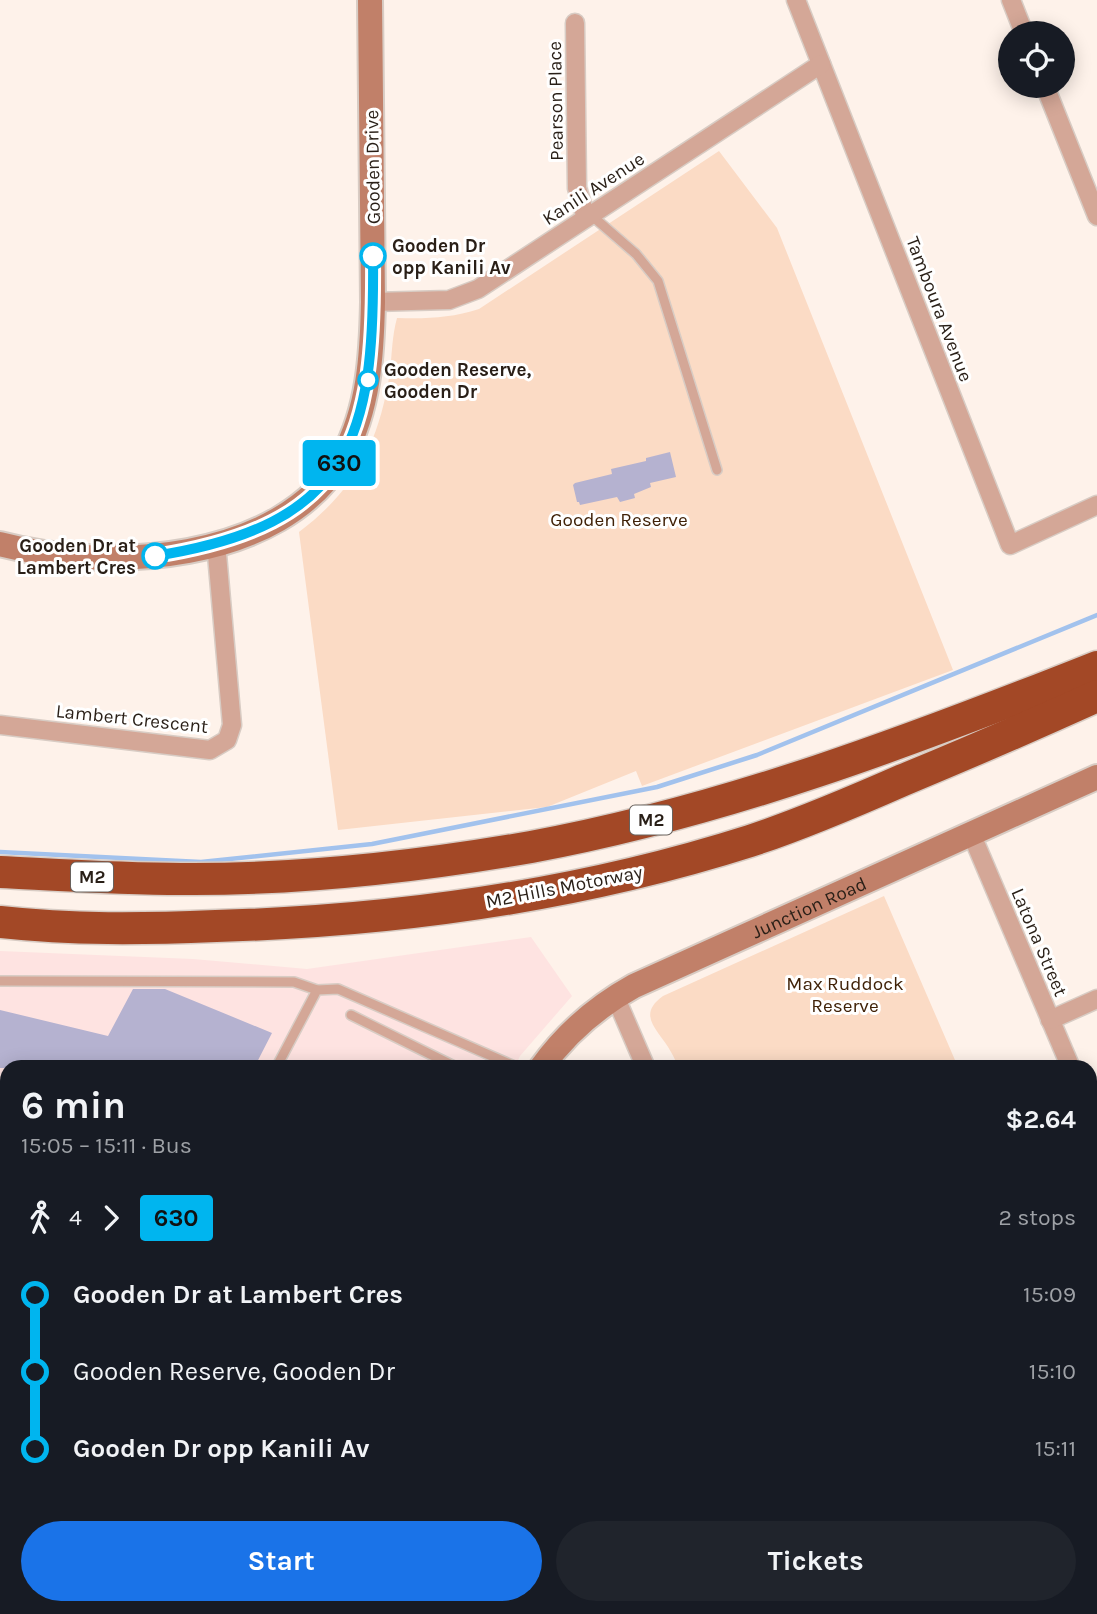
<!DOCTYPE html>
<meta charset="utf-8">
<style>
:root{--surface:#171b24;--page:#20242c;--text:#f1f3f6;--muted:#9ea1a6;--accent:#1a73e8}
body{margin:0;font-family:Karla,sans-serif;background:var(--page);color:var(--text);height:100vh;display:flex;flex-direction:column;font-size:26px;white-space:nowrap}
*{box-sizing:border-box;margin:0}
p{font-size:23px;color:var(--muted)}
.icon{flex:none;width:38px;height:38px;fill:none;stroke:currentColor;stroke-width:2;stroke-linecap:round;stroke-linejoin:round}
.map{position:relative;flex:1;overflow:hidden}
.side{position:absolute;left:0px;top:1060px;width:1097px;height:555px;display:flex;flex-direction:column;background:var(--surface);border-radius:21px 21px 0 0;box-shadow:0 4px 18px #0003}
.side>*{flex:none}
.badge{padding:0 14px;border-radius:5px;font-size:24px;line-height:46px}
.buttons{position:absolute;left:998px;top:21px;display:grid;gap:14px}
.buttons a{display:grid;place-items:center;width:77px;height:77px;border-radius:50%;background:var(--surface);box-shadow:0 4px 18px #0003;font-size:35px}
.map>.badge{position:absolute;translate:-50% -50%;box-shadow:0 0 0 4px #fff}
.legs{display:flex;align-items:center;gap:10px;height:77px;padding:0 21px;font-size:23px}
.legs p{margin-inline-start:auto}
.summary{display:flex;align-items:center;justify-content:space-between;height:119px;padding:0 21px}
h1{font-size:38px;font-weight:700;line-height:52px}
.primary-button{display:flex;gap:14px;margin-top:auto;padding:14px 21px}
.primary-button a{flex:1;height:80px;border-radius:42px;background:var(--accent);color:#fff;font-size:28px;font-weight:700;line-height:80px;text-align:center}
.primary-button a+a{background:var(--page);color:var(--text)}
ul{padding:0 21px;list-style:none}
li{display:flex;align-items:center;gap:24px;height:77px;font-size:26px}
li i{display:grid;place-items:center;width:10px;height:100%;margin:0 9px;background:currentColor}
li i::after{content:'';width:18px;height:18px;margin:-9px;border:5px solid;border-radius:50%;background:var(--surface)}
li p{margin-inline-start:auto}
li:first-child i{background:linear-gradient(#0000 50%,currentColor 0)}
li:last-child i{background:linear-gradient(currentColor 50%,#0000 0)}
.map>svg:first-child{display:block}
.commercial{fill:#fee3e1}
.green{fill:#fbdbc5}
.lines{fill:none;stroke-linecap:round;stroke-linejoin:round}
.stream{stroke:#a2c2ed;stroke-width:4.5}
.building{fill:#b5b2d0}
.lane-casing{stroke:#d8ccc4;stroke-width:12}
.street-casing{stroke:#d8ccc4;stroke-width:21}
.secondary-casing{stroke:#d8ccc4;stroke-width:28}
.highway-casing{stroke:#d8ccc4;stroke-width:35}
.lane{stroke:#d4a797;stroke-width:9}
.street{stroke:#d4a797;stroke-width:18}
.secondary{stroke:#c18069;stroke-width:24}
.highway{stroke:#a34826;stroke-width:32}
.line-1-casing{stroke:#fff;stroke-width:16}
.line-1{stroke:#00b5ef;stroke-width:10}
.stop-1-dot{fill:#fff;stroke:#00b5ef;stroke-width:3.5}
.labels{text-anchor:middle;stroke-width:6;stroke-linejoin:round;paint-order:stroke}
.shield{fill:#fff;stroke:#69625d;stroke-width:2}
.shield-label{font-size:18px;font-weight:bold;fill:#291f17}
.street-label{font-size:19px;fill:#291f17;stroke:#fff}
.stop-label{font-size:19px;font-weight:bold;fill:#291f17;stroke:#fff;text-anchor:start}
.park-label{font-size:19px;fill:#402208;stroke:#fff}
</style>
<div class="map">
<svg width="1097" height="1614" viewBox="0 0 1097 1614">
<rect width="100%" height="100%" fill="#fef2ea"/>
<path class="commercial" d="M531,937l41,59 -52,60 -5,11 -508,1v106h-7v-223l193,8 114,10z"/>
<g class="green">
<path d="M719,151l58,77 176,442 -311,116 -6,-15 -89,36 -209,23 -39,-298c57,-43 80,-90 91,-160 2,-18 2,-36 7,-54 29,1 54,0 82,-9z"/>
<path d="M884,896l74,171h-280c-2,-5 -4,-10 -7,-15 -11,-21 -36,-36 -8,-56z"/>
<path d="M1090,1373l7,15v93l-7,7z"/>
</g>
<g class="lines">
<path class="stream" d="M0,852l201,10 171,-18 285,-57 100,-32 340,-140"/>
</g>
<g class="building">
<path d="M670,452l6,25 -26,6 1,4 -17,7 1,4 -15,4 -3,-5 -37,8 -1,-3h-2l-4,-17 2,-2 37,-9 -1,-5 35,-8v-3z"/>
<path d="M133,989h32l107,44 -18,35h-254v-58l108,26z"/>
</g>
<g class="lines">
<defs>
<g id="lane">
<path d="M591,215l45,39 22,27 59,189"/>
<path d="M0,981l294,1 23,8"/>
<path d="M351,1015l107,53"/>
<path d="M276,1068l41,-78 21,-1 181,79"/>
</g>
<g id="street">
<path d="M796,0l214,545 87,-40"/>
<path d="M1011,0l13,33"/>
<path d="M575,23l2,165 9,30"/>
<path d="M1045,86l52,130"/>
<path d="M373,302l76,-2 29,-11 343,-225"/>
<path d="M0,725l210,25 17,-10 5,-15 -16,-182"/>
<path d="M971,833l100,235"/>
<path d="M615,996l31,72"/>
<path d="M1050,1020l47,-21"/>
<path d="M1090,1113l7,16"/>
<path d="M0,1402l7,3"/>
<path d="M426,1614l15,-6"/>
</g>
<g id="secondary">
<path d="M0,544c106,28 282,20 343,-88 26,-47 29,-102 30,-154l-3,-302"/>
<path id="s1" d="M541,1068c25,-35 55,-61 93,-82l463,-209"/>
<path d="M0,1205h7"/>
<path d="M890,1608l25,6"/>
</g>
<g id="highway">
<path d="M0,872c60,3 121,7 181,7 116,1 235,-12 350,-32 195,-36 382,-107 566,-180"/>
<path d="M0,922c72,8 144,7 216,4 181,-5 361,-30 534,-85 52,-17 103,-39 153,-61 65,-27 130,-55 194,-84"/>
</g>
</defs>
<use href="#lane" class="lane-casing"/>
<use href="#street" class="street-casing"/>
<use href="#secondary" class="secondary-casing"/>
<use href="#highway" class="highway-casing"/>
<use href="#lane" class="lane"/>
<use href="#street" class="street"/>
<use href="#secondary" class="secondary"/>
<use href="#highway" class="highway"/>
</g>
<g class="lines">
<defs>
<path id="line-1" d="M155,556c197,-31 220,-118 218,-300"/>
</defs>
<use href="#line-1" class="line-1-casing"/>
<use href="#line-1" class="line-1"/>
</g>
<g class="stop-1-dot">
<circle cx="373" cy="256" r="12"/>
<circle cx="368" cy="380" r="9"/>
<circle cx="155" cy="556" r="12"/>
</g>
<g class="labels">
<g class="shield">
<rect x="630" y="805.5" width="42" height="29" rx="5"/>
<rect x="71" y="862.5" width="42" height="29" rx="5"/>
</g>
<g class="shield-label">
<text x="651" y="826">M2</text>
<text x="92" y="883">M2</text>
</g>
<g class="street-label">
<text transform="translate(555 101) rotate(-91)" y="7">Pearson Place</text>
<text transform="translate(372 167) rotate(-91)" y="7">Gooden Drive</text>
<text transform="translate(593 188) rotate(-33)" y="7">Kanili Avenue</text>
<text transform="translate(940 309) rotate(69)" y="7">Tamboura Avenue</text>
<text transform="translate(132 718) rotate(6)" y="7">Lambert Crescent</text>
<text transform="translate(564 886) rotate(-11)" y="7">M2 Hills Motorway</text>
<text dy="7" stroke="none"><textPath href="#s1" startOffset="317">Junction Road</textPath></text>
<text transform="translate(1040 942) rotate(67)" y="7">Latona Street</text>
</g>
<g class="stop-label">
<text x="392" y="252">Gooden Dr<tspan x="392" dy="22">opp Kanili Av</tspan></text>
<text x="384" y="376">Gooden Reserve,<tspan x="384" dy="22">Gooden Dr</tspan></text>
<text x="136" y="552" text-anchor="end">Gooden Dr at<tspan x="136" dy="22">Lambert Cres</tspan></text>
</g>
<g class="park-label">
<text x="619" y="526">Gooden Reserve</text>
<text x="845" y="990">Max Ruddock<tspan x="845" dy="22">Reserve</tspan></text>
</g>
</g>
</svg>
<div class="buttons">
<a><svg class="icon" aria-label="locate" viewBox="0 0 24 24"><circle cx="12" cy="12" r="6"/><path d="M12 2v4M12 18v4M2 12h4M18 12h4"/></svg></a>
</div>
<b class="badge" style="left:339px;top:463px;background:#00b5ef;color:#111">630</b>
<section class="side">
<div class="summary"><div><h1>6 min</h1><p>15:05 – 15:11 · Bus</p></div><b>$2.64</b></div>
<div class="legs"><svg class="icon" aria-label="walk" viewBox="0 0 24 24"><circle cx="13" cy="4" r="2"/><path d="M13 8l-2 6 4 7M11 14l-3 7M7 12l3-4h3l4 4"/></svg>4<svg class="icon" aria-label="forward" viewBox="0 0 24 24"><path d="M9 5l7 7-7 7"/></svg><b class="badge" style="background:#00b5ef;color:#111">630</b><p>2 stops</p></div>
<ul>
<li><i style="color:#00b5ef"></i><b>Gooden Dr at Lambert Cres</b><p>15:09</p></li>
<li><i style="color:#00b5ef"></i><span>Gooden Reserve, Gooden Dr</span><p>15:10</p></li>
<li><i style="color:#00b5ef"></i><b>Gooden Dr opp Kanili Av</b><p>15:11</p></li>
</ul>
<div class="primary-button"><a>Start</a><a>Tickets</a></div>
</section>
</div>
